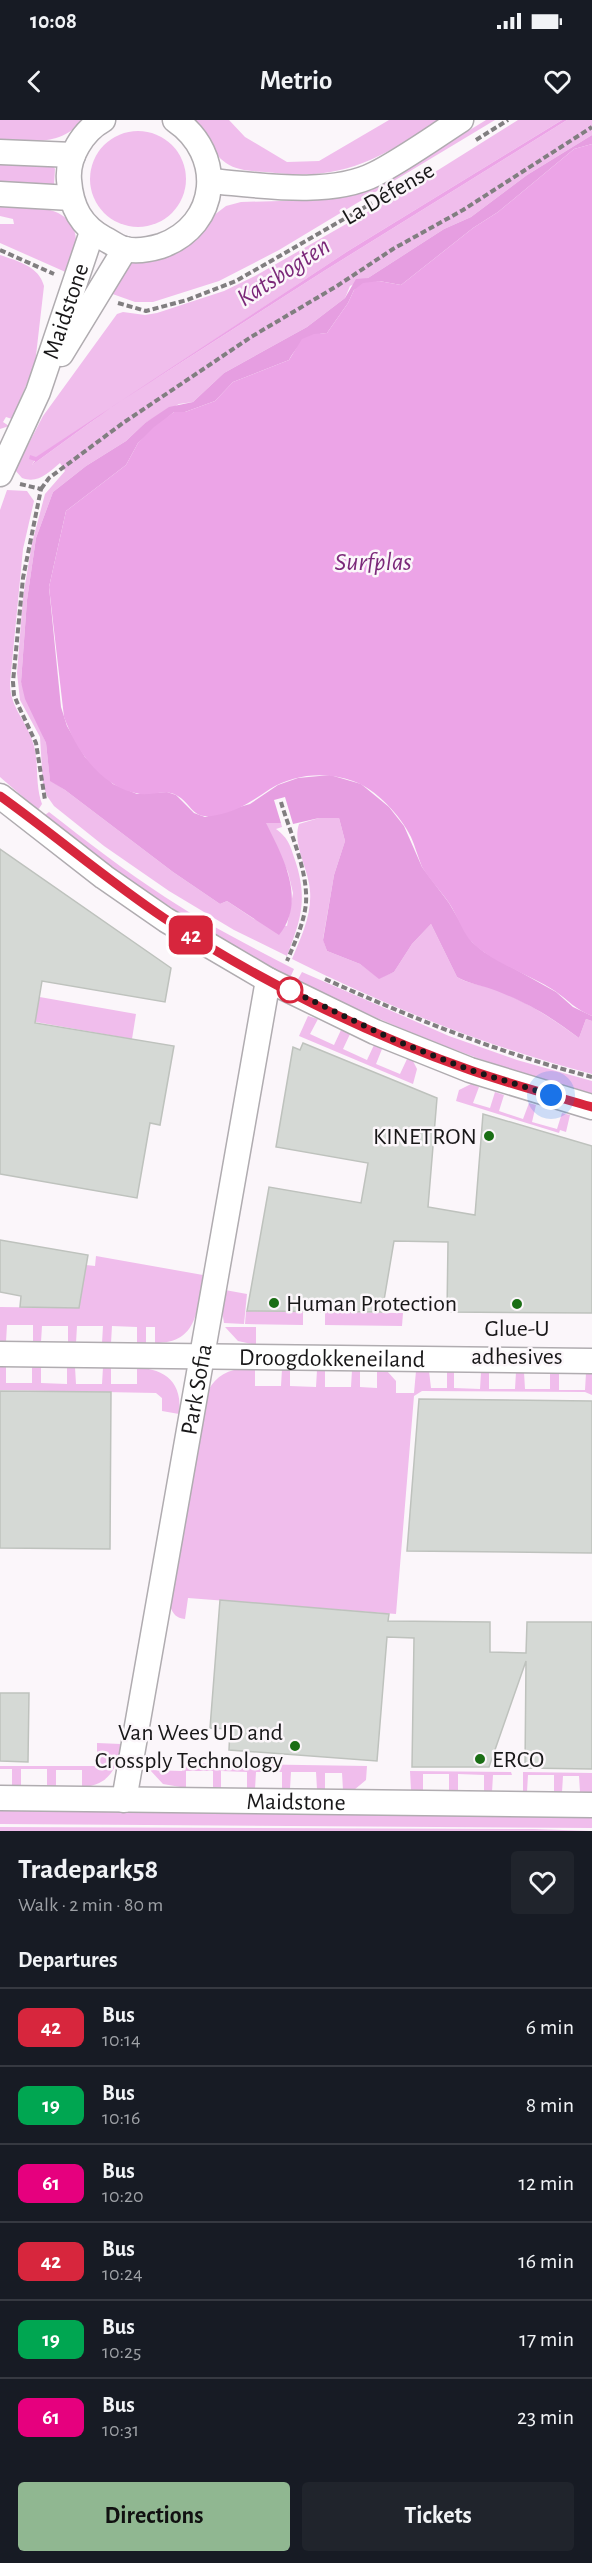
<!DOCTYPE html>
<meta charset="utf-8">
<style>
:root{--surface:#171b24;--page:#20242c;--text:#f1f3f6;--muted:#9ea1a6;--line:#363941;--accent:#90b791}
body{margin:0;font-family:"Alegreya Sans",sans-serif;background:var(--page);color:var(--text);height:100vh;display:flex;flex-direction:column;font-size:22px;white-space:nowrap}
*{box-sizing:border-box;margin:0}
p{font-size:20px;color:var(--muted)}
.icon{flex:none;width:33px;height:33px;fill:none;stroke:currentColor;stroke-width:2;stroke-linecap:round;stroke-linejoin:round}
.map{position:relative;height:1711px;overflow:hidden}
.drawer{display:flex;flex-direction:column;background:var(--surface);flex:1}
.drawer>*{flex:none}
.badge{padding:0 12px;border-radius:9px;font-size:21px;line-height:39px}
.you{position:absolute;width:30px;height:30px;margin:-15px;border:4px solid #fff;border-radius:50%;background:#1a73e8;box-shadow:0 0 0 9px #1a73e833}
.map>.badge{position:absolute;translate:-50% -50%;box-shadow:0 0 0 3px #fff}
h2{padding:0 18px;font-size:22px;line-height:54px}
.round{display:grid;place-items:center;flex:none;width:63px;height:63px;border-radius:6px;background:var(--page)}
.headline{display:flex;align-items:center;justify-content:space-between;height:102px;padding:0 18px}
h1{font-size:28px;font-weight:700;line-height:45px}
.action{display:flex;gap:12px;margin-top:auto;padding:12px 18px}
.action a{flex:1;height:69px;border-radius:6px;background:var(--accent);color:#111;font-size:24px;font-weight:700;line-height:69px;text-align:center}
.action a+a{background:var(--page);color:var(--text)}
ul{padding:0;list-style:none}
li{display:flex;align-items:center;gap:18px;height:78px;padding:0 18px;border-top:2px solid var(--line)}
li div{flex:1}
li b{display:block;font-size:22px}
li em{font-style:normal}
li .badge{min-width:66px;font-weight:700;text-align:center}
.status{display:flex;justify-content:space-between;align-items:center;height:42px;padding:0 30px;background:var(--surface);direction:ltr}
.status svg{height:16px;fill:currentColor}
header{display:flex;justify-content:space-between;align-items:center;height:78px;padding:0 18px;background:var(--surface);font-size:27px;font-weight:700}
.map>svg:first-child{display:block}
.green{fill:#f0bdec}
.forest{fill:#e69ee1}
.water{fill:#eca4e7}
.building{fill:#d5d9d5;stroke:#bec2bd;stroke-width:1.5}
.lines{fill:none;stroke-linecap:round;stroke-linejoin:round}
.minor-casing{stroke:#b0acb0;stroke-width:27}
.path{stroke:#817e80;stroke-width:4;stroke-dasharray:6 3;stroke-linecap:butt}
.minor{stroke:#fff;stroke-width:24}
.line-casing{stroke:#fff;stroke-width:14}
.line{stroke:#d7263d;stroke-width:9}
.walk{stroke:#181718;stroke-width:6;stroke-dasharray:0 10.8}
.stop-dot{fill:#fff;stroke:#d7263d;stroke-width:3}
.poi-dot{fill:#1a6e15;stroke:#fbf6fa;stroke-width:2}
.labels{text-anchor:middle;stroke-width:5;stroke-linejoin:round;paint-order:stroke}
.street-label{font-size:24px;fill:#181718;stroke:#fbf6fa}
.poi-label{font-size:24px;fill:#181718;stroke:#fbf6fa;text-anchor:end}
.water-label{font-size:26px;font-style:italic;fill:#7b2879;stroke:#fbf6fa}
</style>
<div class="status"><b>10:08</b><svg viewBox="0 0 49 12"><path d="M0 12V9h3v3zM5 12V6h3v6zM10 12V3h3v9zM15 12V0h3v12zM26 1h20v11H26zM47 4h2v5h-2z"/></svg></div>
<header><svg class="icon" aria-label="back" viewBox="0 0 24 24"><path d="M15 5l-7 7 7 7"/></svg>Metrio<svg class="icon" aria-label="heart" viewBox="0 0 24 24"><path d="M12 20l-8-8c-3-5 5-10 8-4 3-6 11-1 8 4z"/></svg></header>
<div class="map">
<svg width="592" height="1711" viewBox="0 0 592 1711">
<rect width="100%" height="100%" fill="#fbf6fa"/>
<g class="green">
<path d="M0,0h84c-27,27 -49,21 -84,19z"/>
<path d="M192,0h37l16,17 42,25 32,-1 70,-41h51c-64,40 -96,62 -174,52 -13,-1 -29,-1 -40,-9 -14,-9 -24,-30 -34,-43z"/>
<path d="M486,0h9l-216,130 -60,31 -66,21h-18l-28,-10 18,-25 84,-48 17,-13 15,-4 74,-2 29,-4 53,-21z"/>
<path d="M518,0h44l-214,131 -312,207 -4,7 81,-59 211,-135 243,-151h25v15l-65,40 -56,42 -27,12 -76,49 -18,8 -5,12 -38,29 -83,46 -31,29 -14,2 -34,19 -19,18 -40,25 -33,26 -17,46 -9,62 -6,82 25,61 4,37 15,10 108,82 47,32 7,-3 27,18 33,7 6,-33 -5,-21 -23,-49h16l1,4 -6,2c13,10 14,16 19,31 13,39 6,59 -8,96l-53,-26 -65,-39 -65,-45 -50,-40 -7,-10 -4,-11 -3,-48 -20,-37 -3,-27 6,-76 9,-54 13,-49 20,-23 -5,-8c-12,10 -22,21 -38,15l-7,-8 28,-54 74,-102 6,-2 22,3 12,-2 67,-22 31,-15 156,-89z"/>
<circle cx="138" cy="59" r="48"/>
<path d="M0,41l53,4 2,4 -1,16 -54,2z"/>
<path d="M0,82c28,4 80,2 76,44 0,9 -4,19 -6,28l-70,-31v-19h14l-1,-5 -13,-3z"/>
<path d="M0,135c17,6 39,11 44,31l-9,78 -23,55 -6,-2 -3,5 6,4 -9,3z"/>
<path d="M7,370l20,1 7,10 -11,48 -13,134c0,24 15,36 22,57 8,19 2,42 10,64l-4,6 -38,-33v-267z"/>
<path d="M49,692c37,29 75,58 116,85 41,27 85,49 129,72l-4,9c-86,-47 -169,-100 -245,-163z"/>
<path d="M319,698h20l6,23 -11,34 -11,64 4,12 33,13 19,14 15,-6 18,-28 19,-20 26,53c10,7 27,8 40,13 33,14 53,27 82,48l7,-19 6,2v53c-103,-27 -205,-67 -300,-115 9,-22 20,-44 18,-68 -1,-22 -18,-46 -11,-67z"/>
<path d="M302,852l147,64 68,24 75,21v14c-103,-29 -199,-67 -295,-114z"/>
<path d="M0,870l136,24 -4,25 -102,-18z"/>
<path d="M308,896l10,3 -8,15 24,11 7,-15 9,4 -7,15 24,11 7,-15 8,4 -6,15 24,10 7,-15 6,2 4,8 -4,15 -114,-48z"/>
<path d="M471,964l8,3 -6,16 17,5 5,-16 9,3 -5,16 24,8 6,-16 7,2 -4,17 25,7 5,-16 8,2 -4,17 -6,-2 -1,3 -103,-32 3,-11z"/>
<path d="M96,1136l107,19c-6,34 -4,68 -48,68v-16h-9v17l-9,-1v-16l-25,-1 -1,17h-9l1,-17h-26l-1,17h-8v-17h-26l-1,16h-8v-17h-26l-1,17h-6v-35l78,1 8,-43 9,1z"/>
<path d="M225,1170l22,4 -3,30 -20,-1 -2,-12z"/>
<path d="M246,1191l57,1v13l-58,-1z"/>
<path d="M325,1192l78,1 -1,13 -77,-1z"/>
<path d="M225,1207h31v18l-18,-4z"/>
<path d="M0,1246h6v17h26v-17l9,1v16l26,1v-17h8l1,17h26l1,-17h8v17h26v-16c29,0 46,16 42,46l-17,-3v-13l-6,-5 -156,-3z"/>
<path d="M240,1249h15v17h26l1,-17 8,1v16l26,1 1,-17h8v17h26l1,-17h8v17l17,1v-18l10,1 9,10v12h18l2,-22h13l2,17h16v-16h7v16l26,1 1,-17h8v17h26l1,-17h8l1,17h25v-16h9v17h26l1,-17h6v22l-7,-3 -163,-1 -8,5 -18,218 -208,-16 -3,21c-9,-1 -12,-5 -15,-13l36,-210c6,-16 17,-25 34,-27z"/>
<path d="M97,1623l24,1c-3,23 -12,42 -39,43v-17h-26v16h-9v-17h-26v17h-9v-17h-12v-3h97z"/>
<path d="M182,1643l185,3 -1,14 -12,10h-11l-1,-17h-17v17l-8,-1 -1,-17h-25l-1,17h-8v-17h-26l-1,17h-8v-17l-26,-1v17h-8v-17h-27v17l-23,-4 -13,-14 32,1z"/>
<path d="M410,1651l101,1 1,3h-19l-1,17h-8v-17l-26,-1v17h-9v-17h-26v16h-12z"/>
<path d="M523,1652l69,1v19h-12l-1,-16h-16l-1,16h-8v-17h-26l-1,17h-4z"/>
<path d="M0,1690l581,7h11v11l-592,-4z"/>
<path d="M0,1707l534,2 58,2h-592z"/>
</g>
<path class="forest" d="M592,15v9l-18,5 -76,63 -25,16 -72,57 -22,-4 -25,9 -6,13 -21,30c-18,1 -29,11 -38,27l-56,22 -18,19 -30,11h-11l-36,31 -12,22 -60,46 -17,76 12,120 6,19 18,31 28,27 24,10 30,-2 9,3 18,18 11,4 45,-13 28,-19 20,-7 32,-3 31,9 28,23 15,19 18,41 27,36 23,39 12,10 72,40 17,15 19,9v5l-6,-2 -7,19c-28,-21 -49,-34 -82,-47 -12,-5 -31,-8 -40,-14l-26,-53 -19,20 -18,28 -15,7 -19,-15 -33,-13 -4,-11 11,-65 11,-34 -6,-23h-20l-26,6 -8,-27 -11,3 7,23h-15c17,34 41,77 13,112l-52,-34 -7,3 -47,-32 -108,-82 -15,-9 -4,-38 -21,-44 -4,-17 6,-82 9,-62 17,-46 33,-26 40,-25 19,-18 24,-16 24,-5 31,-29 83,-46 38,-29 11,-19 12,-1 76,-49 27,-12 56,-42z"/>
<g class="water">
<path d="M562,0h5l-243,151 -211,135 -81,59 3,-4 -6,-2 1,-4 6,2 312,-206z"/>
<path d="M592,24v872c-16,-6 -24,-16 -37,-25 -26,-17 -66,-29 -86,-52 -8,-11 -12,-24 -20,-36 -8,-12 -19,-23 -27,-36 -4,-10 -7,-21 -11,-30 -11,-22 -35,-48 -58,-56 -27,-10 -59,-7 -83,8 -18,12 -32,22 -53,26 -26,6 -24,-11 -41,-20 -11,-6 -25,1 -36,-1 -39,-6 -64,-44 -76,-77l-15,-130 17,-76 60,-46 12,-22 16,-16 20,-15h11l30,-11 18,-19 56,-22 13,-21 12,-5 13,-1 21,-30 6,-13 9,-7 16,-2 22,4 72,-57 25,-16 76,-63z"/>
</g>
<g class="building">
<path d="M0,729l171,119 -6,34 -123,-21 -7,42 139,23 -14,79 -10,-2 -13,75 -137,-24z"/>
<path d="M303,923l134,55 -9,109 47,8 8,-101 109,32v167l-145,-1 1,-70 -54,-1 -12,71 -135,-1 22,-124 92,16 7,-40 -92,-16 17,-100 7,3z"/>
<path d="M0,1120l88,15 -9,53 -59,-1 1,-11 -21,-4z"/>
<path d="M0,1271l111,1 -1,157 -110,-1z"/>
<path d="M419,1279l173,2v152l-185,-2z"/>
<path d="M220,1480l169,14 -1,7 102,1v30l36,1 1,-31h65v147l-67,-1 1,-107 -37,106h-77l2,-129 -27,-1 -10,124 -148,-11 1,-21 -20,-1z"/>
<path d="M0,1573h29l-1,69 -28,-1z"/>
</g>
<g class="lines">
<defs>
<g id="minor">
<path d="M103,0c-20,11 -36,37 -34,60 2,27 12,46 36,59 6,3 14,9 20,10 12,3 26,0 36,-3 59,-21 64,-92 14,-126"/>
<path d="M0,32l73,3"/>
<path d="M210,61c48,4 120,16 165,-7 29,-15 58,-36 86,-54"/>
<path d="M0,74l71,4"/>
<path d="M61,234l64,-105"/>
<path id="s1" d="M0,354l38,-82 54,-160"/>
<path d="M0,676l104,81 62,43 102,60 107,52 95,38 122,37"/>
<path id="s2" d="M0,1234l592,7"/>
<path id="s3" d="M0,1678l592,7"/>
<path id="s4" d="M124,1680l144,-820"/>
</g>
</defs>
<use href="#minor" class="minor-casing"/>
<g class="path">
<path d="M476,20l32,-20"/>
<path d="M0,130l54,24"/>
<path d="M118,183l28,8 41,-11 49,-19 136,-78"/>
<path d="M20,364l21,5 -18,89 -10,104 1,13 5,12 17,36 9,57"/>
<path d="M41,369l8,-11 74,-55 128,-86 86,-51 56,-37 70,-39 129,-83"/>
<path d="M281,682c9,31 27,68 25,101 -2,20 -11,39 -19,58"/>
<path d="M325,859c87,39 174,74 267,98"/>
</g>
<use href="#minor" class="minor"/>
</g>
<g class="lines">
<defs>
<path id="line" d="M0,676c56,40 107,84 164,122 91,61 203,116 306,152 40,14 81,25 122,37"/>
</defs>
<use href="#line" class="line-casing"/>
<use href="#line" class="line"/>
<path class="walk" d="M290,870l-2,-1 106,51 76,30 81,25"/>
</g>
<circle class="stop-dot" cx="290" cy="870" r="12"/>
<g class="poi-dot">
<circle cx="489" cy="1016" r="6"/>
<circle cx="274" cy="1183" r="6"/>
<circle cx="517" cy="1184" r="6"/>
<circle cx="295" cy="1626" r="6"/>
<circle cx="480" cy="1639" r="6"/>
</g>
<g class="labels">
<g class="street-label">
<text transform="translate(388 73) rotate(-30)" y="8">La Défense</text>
<text dy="8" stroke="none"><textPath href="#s1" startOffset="176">Maidstone</textPath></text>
<text dy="8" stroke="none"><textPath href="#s2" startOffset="332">Droogdokkeneiland</textPath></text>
<text dy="8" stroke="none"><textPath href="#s4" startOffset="417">Park Sofia</textPath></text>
<text dy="8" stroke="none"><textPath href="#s3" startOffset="296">Maidstone</textPath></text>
</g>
<g class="poi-label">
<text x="477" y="1024">KINETRON</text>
<text x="286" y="1191" text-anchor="start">Human Protection</text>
<text x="517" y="1216" text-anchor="middle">Glue-U<tspan x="517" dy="28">adhesives</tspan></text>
<text x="283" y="1620">Van Wees UD and<tspan x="283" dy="28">Crossply Technology</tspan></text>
<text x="492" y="1647" text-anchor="start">ERCO</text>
</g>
<g class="water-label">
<text transform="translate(283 151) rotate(-33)" y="9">Katsbogten</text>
<text x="373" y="450">Surfplas</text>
</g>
</g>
</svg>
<div class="you" style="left:551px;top:975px"></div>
<b class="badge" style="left:191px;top:815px;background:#d7263d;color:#fff">42</b>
</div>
<section class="drawer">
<div class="headline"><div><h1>Tradepark58</h1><p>Walk · 2 min · 80 m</p></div><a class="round"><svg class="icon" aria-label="heart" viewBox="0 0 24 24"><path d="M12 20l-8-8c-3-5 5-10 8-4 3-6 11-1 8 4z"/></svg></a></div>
<h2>Departures</h2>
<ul>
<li><span class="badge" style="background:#d7263d;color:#fff">42</span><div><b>Bus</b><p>10:14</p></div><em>6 min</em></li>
<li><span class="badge" style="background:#00a651;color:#fff">19</span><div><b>Bus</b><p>10:16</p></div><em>8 min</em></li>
<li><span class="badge" style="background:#e6007e;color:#fff">61</span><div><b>Bus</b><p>10:20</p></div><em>12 min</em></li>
<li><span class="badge" style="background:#d7263d;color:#fff">42</span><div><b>Bus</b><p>10:24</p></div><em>16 min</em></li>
<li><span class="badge" style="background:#00a651;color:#fff">19</span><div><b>Bus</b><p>10:25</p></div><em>17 min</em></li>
<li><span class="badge" style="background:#e6007e;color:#fff">61</span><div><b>Bus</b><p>10:31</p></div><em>23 min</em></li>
</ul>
<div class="action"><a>Directions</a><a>Tickets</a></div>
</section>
